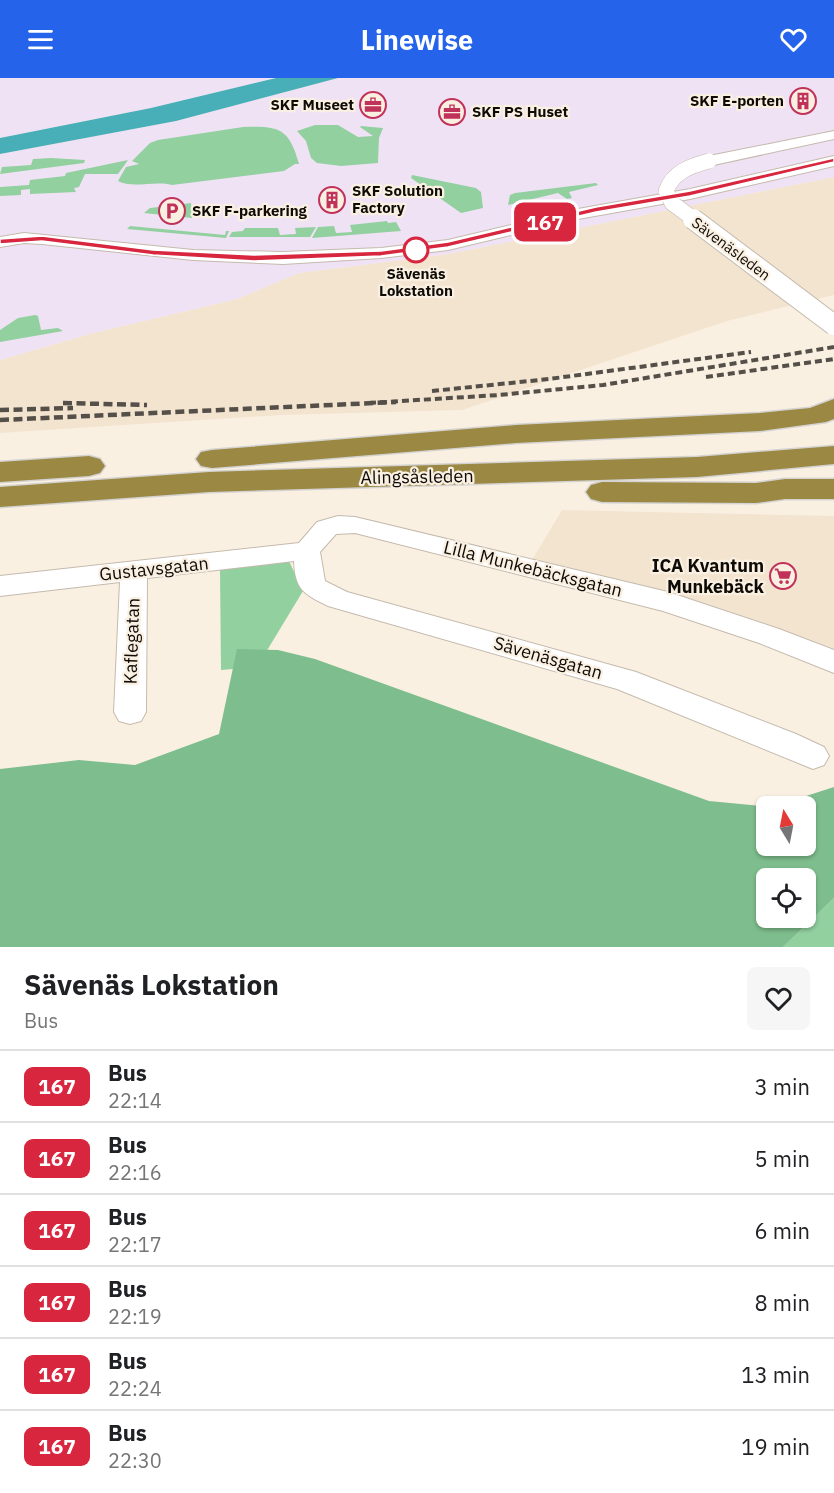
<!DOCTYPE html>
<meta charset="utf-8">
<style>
:root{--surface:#fff;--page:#f6f6f6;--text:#202124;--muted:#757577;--line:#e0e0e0;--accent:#2563eb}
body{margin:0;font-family:"IBM Plex Sans",sans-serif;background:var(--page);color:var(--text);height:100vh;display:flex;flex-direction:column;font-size:22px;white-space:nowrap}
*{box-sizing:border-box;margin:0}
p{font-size:20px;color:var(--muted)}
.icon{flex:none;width:33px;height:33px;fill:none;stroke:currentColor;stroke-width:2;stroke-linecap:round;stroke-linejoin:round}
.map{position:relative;height:869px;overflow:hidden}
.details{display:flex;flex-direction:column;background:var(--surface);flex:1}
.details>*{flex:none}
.badge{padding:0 12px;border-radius:9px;font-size:21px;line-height:39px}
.needle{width:39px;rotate:350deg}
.tools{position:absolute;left:756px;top:718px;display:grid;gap:12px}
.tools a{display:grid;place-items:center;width:60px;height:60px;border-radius:9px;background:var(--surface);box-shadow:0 2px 4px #0004;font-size:30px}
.map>.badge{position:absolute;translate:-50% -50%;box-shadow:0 0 0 3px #fff}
.round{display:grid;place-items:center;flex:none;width:63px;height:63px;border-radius:9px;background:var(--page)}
.summary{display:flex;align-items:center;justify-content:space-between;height:102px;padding:0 24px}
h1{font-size:28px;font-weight:800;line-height:45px}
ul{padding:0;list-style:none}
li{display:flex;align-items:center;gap:18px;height:72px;padding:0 24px;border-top:2px solid var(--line)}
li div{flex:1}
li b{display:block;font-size:22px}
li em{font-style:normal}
li .badge{min-width:66px;font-weight:700;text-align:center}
header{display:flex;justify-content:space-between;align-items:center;height:78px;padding:0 24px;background:var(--accent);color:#fff;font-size:27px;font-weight:800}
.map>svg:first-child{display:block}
.built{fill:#f3e4d0}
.industrial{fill:#f0e2f5}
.green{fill:#92d0a0}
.forest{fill:#7ebd8d;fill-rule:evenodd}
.water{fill:#48aeb8}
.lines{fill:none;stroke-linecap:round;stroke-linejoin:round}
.minor-casing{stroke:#c4baad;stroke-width:2}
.highway-casing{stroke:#d4d3d2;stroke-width:3}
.minor{fill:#fff;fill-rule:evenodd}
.highway{fill:#9a8843;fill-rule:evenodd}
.rail-far1{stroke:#544f48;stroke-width:4;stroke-dasharray:7 4;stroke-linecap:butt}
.rail{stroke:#544f48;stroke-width:4.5;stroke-dasharray:9 4.5;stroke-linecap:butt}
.minor-bridge-far1-casing{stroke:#c4baad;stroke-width:16;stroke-linecap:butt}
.minor-bridge-casing{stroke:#c4baad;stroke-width:22;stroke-linecap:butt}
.minor-bridge-far1{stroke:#fff;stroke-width:15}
.minor-bridge{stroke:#fff;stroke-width:20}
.line{fill:#d7263d;stroke:#fff;stroke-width:1.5}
.stop-dot{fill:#fff;stroke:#d7263d;stroke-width:3}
.labels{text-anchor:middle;stroke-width:4.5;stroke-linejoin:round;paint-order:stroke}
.far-poi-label{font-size:15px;font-weight:bold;fill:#0e0b07;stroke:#faf0e2;text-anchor:start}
.far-street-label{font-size:15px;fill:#0e0b07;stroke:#faf0e2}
.far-stop-label{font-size:15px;font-weight:bold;fill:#0e0b07;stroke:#faf0e2}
.street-label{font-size:18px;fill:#0e0b07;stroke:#faf0e2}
.poi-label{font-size:18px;font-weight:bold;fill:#0e0b07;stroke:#faf0e2;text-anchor:end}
</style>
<header><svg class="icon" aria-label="menu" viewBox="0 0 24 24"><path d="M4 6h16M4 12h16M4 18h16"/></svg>Linewise<svg class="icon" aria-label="heart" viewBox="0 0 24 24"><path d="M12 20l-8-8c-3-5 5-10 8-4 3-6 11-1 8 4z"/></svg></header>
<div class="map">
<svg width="834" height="869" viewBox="0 0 834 869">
<rect width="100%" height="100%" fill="#faf0e2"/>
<g class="built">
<path d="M834,99v118l-107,26 -265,89 -181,5 -281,18v-73l93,-27 144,-34 62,-26 149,-19z"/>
<path d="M562,432l272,6v140l-305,-91z"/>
</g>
<g class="industrial">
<path d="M0,0h276l-125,30 -151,30z"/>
<path d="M338,0h496v99l-386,77 -149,19 -62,26 -144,34 -93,27v-206l176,-33z"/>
</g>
<g class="green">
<path d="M315,47h23l20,12 15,-1 -13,-9 1,-1 22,2 -4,10 -1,25 -37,3 -24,-3 -6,-5 -5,-17 -9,-10z"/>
<path d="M243,49c38,-1 46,2 56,37h-4l-11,7 -112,14c-17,-5 -39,4 -54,-4l8,-14 13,-3 -7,-3 18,-18 8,-3z"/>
<path d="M51,80l34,2 -1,3 -84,11 2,-7 29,-2 2,-6z"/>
<path d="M128,82l-10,14h-33l-6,13 -5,1 2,4 -46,2v-5l-9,1v5l-21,1v-9l29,-2 1,-5 35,-4 1,-3z"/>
<path d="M412,97l64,13 5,4 2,16 -22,5 -50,-35z"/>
<path d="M596,105l2,2 -29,7 3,6 -5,1 -9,-6 -50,12 2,-10 5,-2z"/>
<path d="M191,125l1,15 -48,-5 6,-5z"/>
<path d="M387,143l1,2 8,-1 5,9 -89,7 6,-11 16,-1 2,7 16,-1 -2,-7z"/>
<path d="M130,148l95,9 1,-4h3l-3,7 -99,-9z"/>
<path d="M316,149l-6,10h-81l3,-5 11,-1 2,-3h33l2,7 16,-1 -1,-6z"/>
<path d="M35,237l3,1 3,14 17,-2 5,3 -63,11v-12l18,-12z"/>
<path d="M289,483l14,30 -46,76 -36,3 -1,-100z"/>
<path d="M834,820v49h-51z"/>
</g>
<path class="forest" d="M237,571l41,1 37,9 394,142 63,6 62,-20v111l-51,49h-783v-178l79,-9 56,5 84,-31zM766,729h40v39h-40zM766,801h40v39h-40z"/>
<path class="water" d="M276,0h62l-162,43 -176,33v-16l151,-30z"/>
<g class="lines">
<defs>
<g id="minor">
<path d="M834,53v8l-125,27 -8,-5 8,-5z"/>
<path d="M834,78v10l-144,33 -112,20 -130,31 -67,8 -98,6 -90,-4 -151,-16 -18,-1 -24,4v-10l24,-4 169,17 90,2 98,-4 67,-8 130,-31 112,-20z"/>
<path d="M338,438l17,1 313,75 111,37 55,21v23l-75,-30 -96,-32 -308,-78 -19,1 -16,18 5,29 22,11 289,80 160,62 28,13 5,9 -5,9 -11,4 -196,-80 -289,-83c-24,-12 -33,-16 -34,-45l-147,17 -1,134 -5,9 -11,3 -11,-3 -5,-9 6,-130 -120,14v-20l299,-33 18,-21z"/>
</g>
<g id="highway">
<path d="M834,321v20l-8,3 -66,9 -244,12 -304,25 -11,-2 -5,-7 5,-7 11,-2 304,-25 244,-12 50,-5z"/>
<path d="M834,368v18l-137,13 -488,15 -209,15v-20l209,-15 488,-15z"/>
<path d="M89,378l11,3 5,7 -5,7 -11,3 -89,6v-20z"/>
<path d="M785,401h49v20h-49l-29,4 -154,-1 -11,-3 -5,-7 5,-7 11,-3 154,1z"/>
</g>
</defs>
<use href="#minor" class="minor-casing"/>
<use href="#highway" class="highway-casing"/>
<use href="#minor" class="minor"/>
<use href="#highway" class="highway"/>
<g class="rail-far1">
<path d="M706,299l128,-18"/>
<path d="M432,313l117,-12 202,-27"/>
<path d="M63,325h7"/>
<path d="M369,325l130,-8 104,-10 231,-38"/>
</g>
<g class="rail">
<path d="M63,325l84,2"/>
<path d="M0,332l73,-2"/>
<path d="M0,342l396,-18"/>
</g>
<defs>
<path id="minor-bridge-far1" d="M695,142l-23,-17 -6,-12c7,-19 24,-25 43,-30"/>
<path id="minor-bridge" d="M693,141l141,106"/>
</defs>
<use href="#minor-bridge-far1" class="minor-bridge-far1-casing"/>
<use href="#minor-bridge" class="minor-bridge-casing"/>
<use href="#minor-bridge-far1" class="minor-bridge-far1"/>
<use href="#minor-bridge" class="minor-bridge"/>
</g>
<path class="line" d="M834,80v4l-144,34 -94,16 -148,35 -67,9 -127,5 -101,-6 -111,-14 -42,3v-5l42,-3 111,14 101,5 127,-4 67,-9 148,-35 94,-16z"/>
<defs>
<symbol id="building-ring" viewBox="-11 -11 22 22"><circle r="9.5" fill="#faf0e2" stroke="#c1325a" stroke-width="1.5"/><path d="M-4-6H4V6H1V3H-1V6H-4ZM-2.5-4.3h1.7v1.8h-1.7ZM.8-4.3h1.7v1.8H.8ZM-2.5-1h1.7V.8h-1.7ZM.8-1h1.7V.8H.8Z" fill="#c1325a"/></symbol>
<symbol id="office-ring" viewBox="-11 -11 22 22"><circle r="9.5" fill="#faf0e2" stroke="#c1325a" stroke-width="1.5"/><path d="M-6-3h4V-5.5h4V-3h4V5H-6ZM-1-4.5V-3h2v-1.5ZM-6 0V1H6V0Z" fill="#c1325a"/></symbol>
<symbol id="parking-ring" viewBox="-11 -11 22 22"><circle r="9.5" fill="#faf0e2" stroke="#c1325a" stroke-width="1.5"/><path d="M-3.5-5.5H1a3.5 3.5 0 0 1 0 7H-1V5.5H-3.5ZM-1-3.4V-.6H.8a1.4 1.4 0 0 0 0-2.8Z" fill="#c1325a"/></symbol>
<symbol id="supermarket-ring" viewBox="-11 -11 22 22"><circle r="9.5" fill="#faf0e2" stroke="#c1325a" stroke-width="1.5"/><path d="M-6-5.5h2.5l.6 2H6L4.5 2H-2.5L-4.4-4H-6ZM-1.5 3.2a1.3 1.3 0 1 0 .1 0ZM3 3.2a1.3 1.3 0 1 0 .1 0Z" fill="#c1325a"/></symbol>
</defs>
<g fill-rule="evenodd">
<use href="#building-ring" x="788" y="8" width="30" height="30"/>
<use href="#office-ring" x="358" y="12" width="30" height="30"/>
<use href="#office-ring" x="437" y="19" width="30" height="30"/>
<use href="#building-ring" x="317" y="107" width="30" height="30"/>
<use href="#parking-ring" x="157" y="118" width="30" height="30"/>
<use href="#supermarket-ring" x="768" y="483" width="30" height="30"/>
</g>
<circle class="stop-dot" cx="416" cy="172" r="12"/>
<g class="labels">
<g class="far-poi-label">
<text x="784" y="28" text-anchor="end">SKF E-porten</text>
<text x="354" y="32" text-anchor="end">SKF Museet</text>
<text x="472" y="39">SKF PS Huset</text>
<text x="352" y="118">SKF Solution<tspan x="352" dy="17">Factory</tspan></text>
<text x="192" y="138">SKF F-parkering</text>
</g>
<g class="far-street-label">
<text transform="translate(731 171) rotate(37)" y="5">Sävenäsleden</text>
</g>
<g class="far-stop-label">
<text x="416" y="201">Sävenäs<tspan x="416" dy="17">Lokstation</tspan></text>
</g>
<g class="street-label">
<text transform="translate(417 399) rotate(-1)" y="6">Alingsåsleden</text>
<text transform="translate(154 491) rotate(-6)" y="6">Gustavsgatan</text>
<text transform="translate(533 491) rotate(14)" y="6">Lilla Munkebäcksgatan</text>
<text transform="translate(132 563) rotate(-88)" y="6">Kaflegatan</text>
<text transform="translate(548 580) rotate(16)" y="6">Sävenäsgatan</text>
</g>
<g class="poi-label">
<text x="764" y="494">ICA Kvantum<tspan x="764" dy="21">Munkebäck</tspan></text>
</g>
</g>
</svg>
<div class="tools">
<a><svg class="needle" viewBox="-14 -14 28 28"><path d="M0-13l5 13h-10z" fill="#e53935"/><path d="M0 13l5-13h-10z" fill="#757577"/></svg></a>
<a><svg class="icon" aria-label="locate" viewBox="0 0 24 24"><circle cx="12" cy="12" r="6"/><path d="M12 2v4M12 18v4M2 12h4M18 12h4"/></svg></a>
</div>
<b class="badge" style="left:545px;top:144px;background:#d7263d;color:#fff">167</b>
</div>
<section class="details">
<div class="summary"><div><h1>Sävenäs Lokstation</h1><p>Bus</p></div><a class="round"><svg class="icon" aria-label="heart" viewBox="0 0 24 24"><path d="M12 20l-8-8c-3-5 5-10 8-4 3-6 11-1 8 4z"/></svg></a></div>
<ul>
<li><span class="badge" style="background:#d7263d;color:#fff">167</span><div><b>Bus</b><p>22:14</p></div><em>3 min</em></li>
<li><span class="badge" style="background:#d7263d;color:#fff">167</span><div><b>Bus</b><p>22:16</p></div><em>5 min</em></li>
<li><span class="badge" style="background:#d7263d;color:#fff">167</span><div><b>Bus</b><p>22:17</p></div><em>6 min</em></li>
<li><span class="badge" style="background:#d7263d;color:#fff">167</span><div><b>Bus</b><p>22:19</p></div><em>8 min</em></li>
<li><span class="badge" style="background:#d7263d;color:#fff">167</span><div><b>Bus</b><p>22:24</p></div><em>13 min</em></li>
<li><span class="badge" style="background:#d7263d;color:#fff">167</span><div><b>Bus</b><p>22:30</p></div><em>19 min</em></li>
</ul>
</section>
